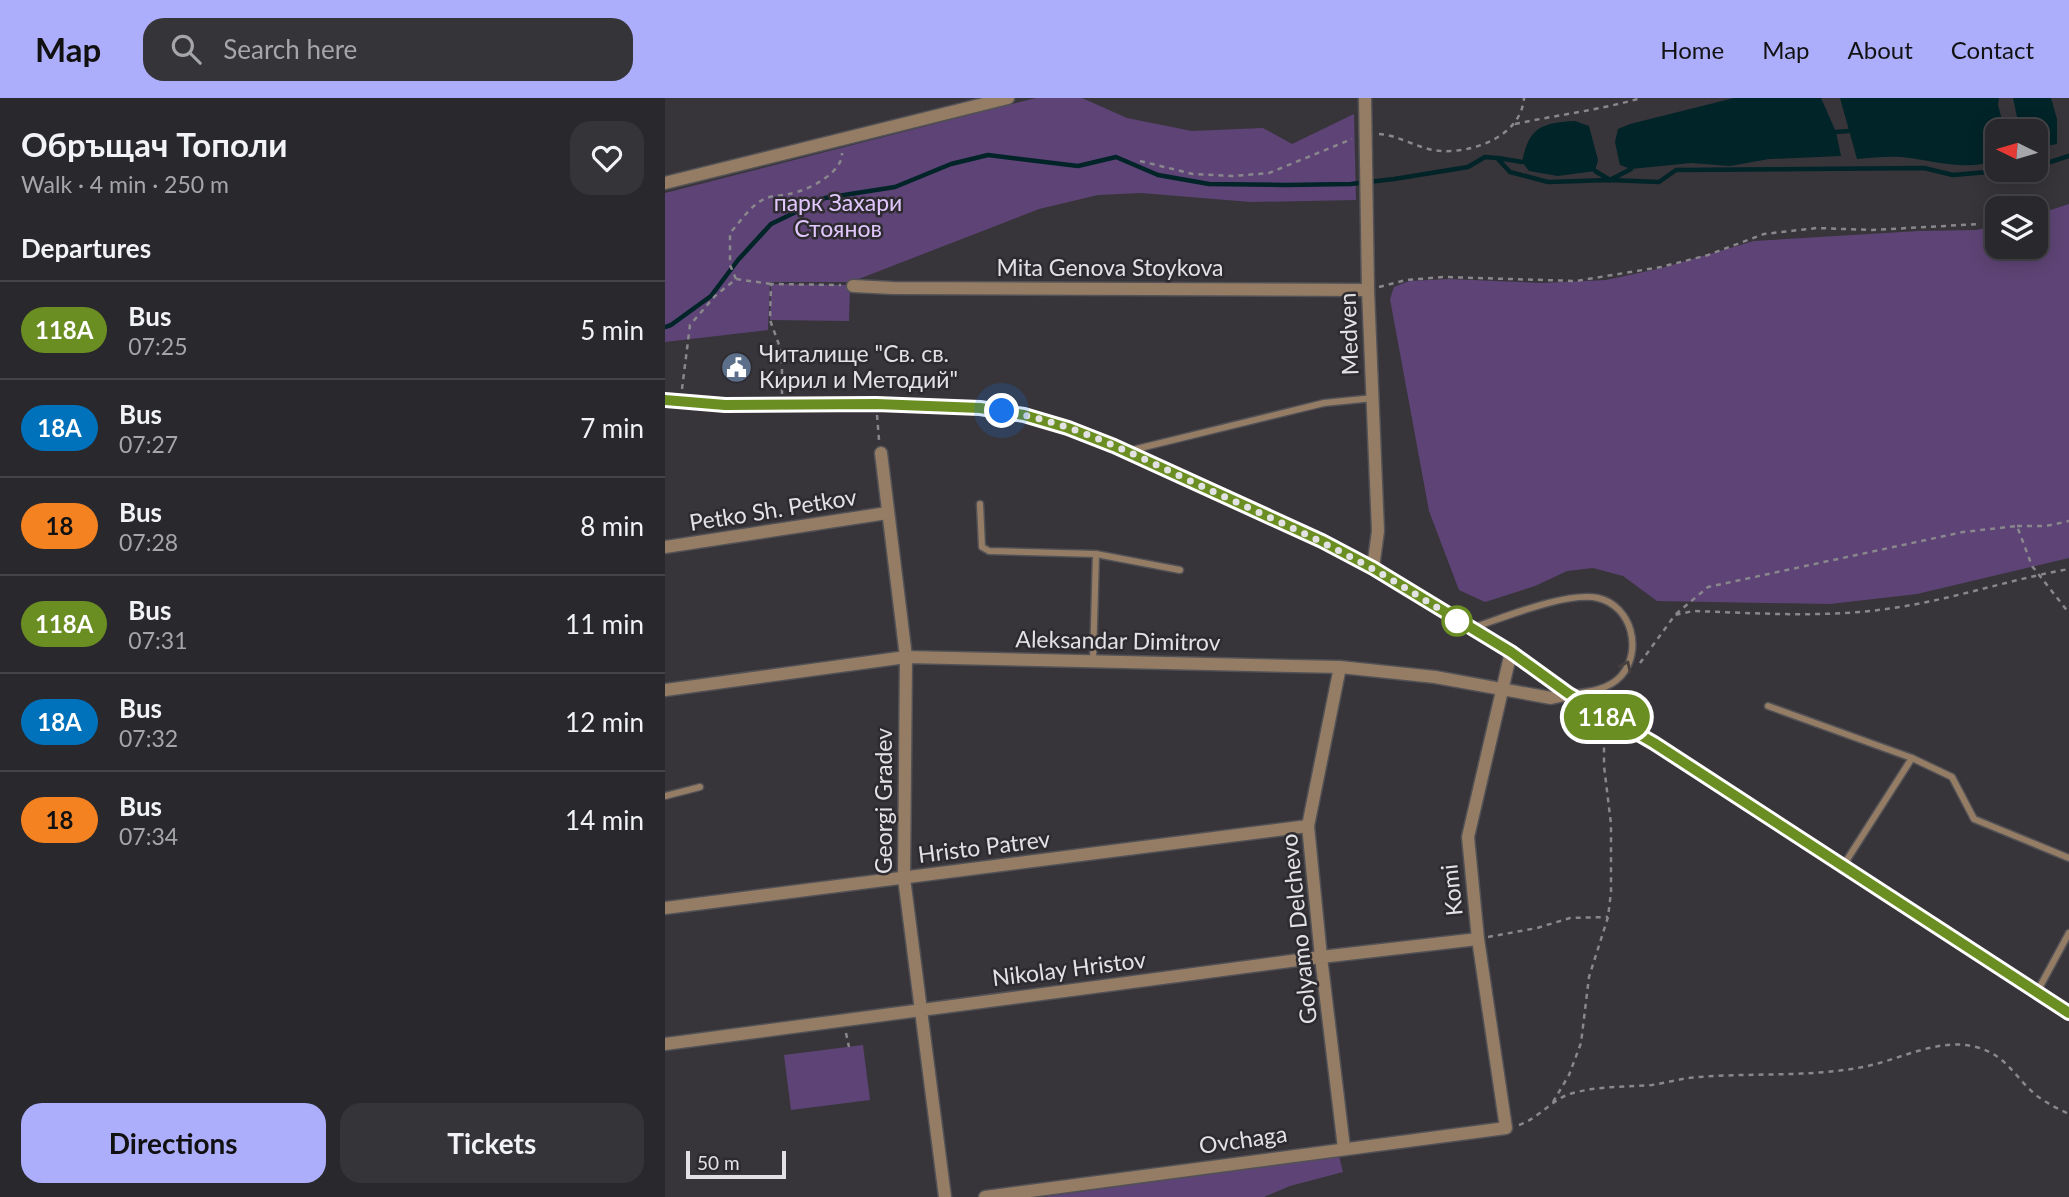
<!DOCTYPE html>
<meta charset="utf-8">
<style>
:root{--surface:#29282c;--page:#353438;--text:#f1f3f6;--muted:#a5a6a9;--line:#454448;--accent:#adaefb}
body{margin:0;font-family:Lato,sans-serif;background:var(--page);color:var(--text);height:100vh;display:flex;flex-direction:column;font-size:26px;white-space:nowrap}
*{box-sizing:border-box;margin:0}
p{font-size:23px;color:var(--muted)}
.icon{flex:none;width:38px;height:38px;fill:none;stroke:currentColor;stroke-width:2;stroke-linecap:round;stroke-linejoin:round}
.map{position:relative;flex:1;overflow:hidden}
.sheet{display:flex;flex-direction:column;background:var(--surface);width:665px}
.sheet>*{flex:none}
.badge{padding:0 14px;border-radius:23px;font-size:24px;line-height:46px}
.needle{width:46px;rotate:275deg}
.buttons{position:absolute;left:1320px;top:21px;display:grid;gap:14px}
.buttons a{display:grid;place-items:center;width:63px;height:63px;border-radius:14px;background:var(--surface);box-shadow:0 4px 18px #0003,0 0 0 2px var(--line);font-size:35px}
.scale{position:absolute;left:21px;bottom:18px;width:100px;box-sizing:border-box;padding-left:7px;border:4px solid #e2e1e4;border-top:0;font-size:19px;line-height:24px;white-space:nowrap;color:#e2e1e4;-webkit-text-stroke:5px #2d2b30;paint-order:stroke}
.you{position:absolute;width:35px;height:35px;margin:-18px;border:5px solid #fff;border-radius:50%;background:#1a73e8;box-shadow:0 0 0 10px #1a73e833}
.map>.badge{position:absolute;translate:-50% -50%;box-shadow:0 0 0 4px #fff}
h2{padding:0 21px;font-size:26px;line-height:63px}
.round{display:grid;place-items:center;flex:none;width:74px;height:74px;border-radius:21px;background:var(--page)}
.headline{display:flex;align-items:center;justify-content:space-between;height:119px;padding:0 21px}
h1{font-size:33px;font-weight:700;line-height:52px}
.action{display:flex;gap:14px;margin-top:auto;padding:14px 21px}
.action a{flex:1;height:80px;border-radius:21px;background:var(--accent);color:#111;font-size:28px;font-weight:700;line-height:80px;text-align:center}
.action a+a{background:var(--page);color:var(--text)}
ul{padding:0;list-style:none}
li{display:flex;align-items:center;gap:21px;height:98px;padding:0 21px;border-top:2px solid var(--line)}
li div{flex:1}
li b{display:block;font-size:26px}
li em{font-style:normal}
li .badge{min-width:77px;font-weight:700;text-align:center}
header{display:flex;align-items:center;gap:42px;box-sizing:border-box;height:98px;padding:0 35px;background:var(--accent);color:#111}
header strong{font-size:33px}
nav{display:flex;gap:38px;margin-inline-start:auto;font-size:24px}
.search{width:490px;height:63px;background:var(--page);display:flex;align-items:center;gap:18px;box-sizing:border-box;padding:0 24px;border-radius:21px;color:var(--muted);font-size:26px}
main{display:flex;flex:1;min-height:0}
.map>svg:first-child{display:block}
.green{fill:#5e4476}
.water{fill:#012428}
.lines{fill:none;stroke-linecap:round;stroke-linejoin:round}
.stream{stroke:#012428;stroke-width:4.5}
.lane-casing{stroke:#525155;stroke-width:9}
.street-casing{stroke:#525155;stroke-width:15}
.path{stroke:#89878c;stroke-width:2.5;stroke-dasharray:5 5;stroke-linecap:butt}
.lane{stroke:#947c65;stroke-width:6}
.street{stroke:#947c65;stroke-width:12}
.oneway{stroke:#473f3d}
.line-casing{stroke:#fff;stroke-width:16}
.line{stroke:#6b8e23;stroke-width:10}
.walk{stroke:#e2e1e4;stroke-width:7;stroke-dasharray:0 12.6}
.stop-dot{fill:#fff;stroke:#6b8e23;stroke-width:3.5}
.labels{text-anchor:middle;stroke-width:5;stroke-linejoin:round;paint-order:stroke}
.park-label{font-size:23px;fill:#e1c7fd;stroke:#2d2b30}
.street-label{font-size:23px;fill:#e2e1e4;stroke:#2d2b30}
.poi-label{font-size:23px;fill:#e2e1e4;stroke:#2d2b30;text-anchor:start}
</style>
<header>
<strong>Map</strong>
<div class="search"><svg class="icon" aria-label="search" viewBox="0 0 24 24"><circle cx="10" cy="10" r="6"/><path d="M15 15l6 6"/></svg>Search here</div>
<nav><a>Home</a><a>Map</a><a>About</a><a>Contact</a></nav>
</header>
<main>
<section class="sheet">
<div class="headline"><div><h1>Обръщач Тополи</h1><p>Walk · 4 min · 250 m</p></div><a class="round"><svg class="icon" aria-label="heart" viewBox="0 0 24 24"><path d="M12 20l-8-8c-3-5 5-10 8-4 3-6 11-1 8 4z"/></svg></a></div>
<h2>Departures</h2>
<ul>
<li><span class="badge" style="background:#6b8e23;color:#fff">118А</span><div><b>Bus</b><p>07:25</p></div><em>5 min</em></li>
<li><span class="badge" style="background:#0072bc;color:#fff">18А</span><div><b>Bus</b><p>07:27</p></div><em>7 min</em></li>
<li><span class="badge" style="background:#f58220;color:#111">18</span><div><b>Bus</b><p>07:28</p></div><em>8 min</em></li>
<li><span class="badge" style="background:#6b8e23;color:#fff">118А</span><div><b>Bus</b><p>07:31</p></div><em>11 min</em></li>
<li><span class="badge" style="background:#0072bc;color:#fff">18А</span><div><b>Bus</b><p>07:32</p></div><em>12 min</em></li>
<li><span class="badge" style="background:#f58220;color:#111">18</span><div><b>Bus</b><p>07:34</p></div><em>14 min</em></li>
</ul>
<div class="action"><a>Directions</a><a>Tickets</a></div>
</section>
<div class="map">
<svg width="1404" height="1099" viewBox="0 0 1404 1099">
<rect width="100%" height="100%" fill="#37353a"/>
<g class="green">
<path d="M371,0h46l45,20 65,13 71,-3 29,16 62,-30 2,86 -105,2 -110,-9 -43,2 -59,14 -188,73h-81l-2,48 -103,12v-149z"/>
<path d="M1404,106v354l-152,36 -87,10 -173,-3 -34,-25 -30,-8 -26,3 -32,15 -50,16 -26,-12 -30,-79 -39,-212 4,-12 15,-6 40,-2 93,4 64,-3 56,-12 92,-27 165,-10 58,-1 20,-5v22h38v-32z"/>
<path d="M106,186l79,1 -1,36 -79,-1z"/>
<path d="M198,947l7,55 -79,10 -7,-55z"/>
<path d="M674,1058l4,16 -53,14 -26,11h-222z"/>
</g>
<g class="water">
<path d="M1069,0h87l15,34 5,24 -72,3 -39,7 -39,-3 -60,6 -11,-4 -5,-23 3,-13 12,-5z"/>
<path d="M1175,0h159l-1,7 7,26h-8v29c-32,12 -64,0 -95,-3 -15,-1 -31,1 -45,2z"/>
<path d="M1348,0h38l6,21v25l-22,4v-17h-15z"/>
<path d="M910,23l14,5 9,34 -3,11 -37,5 -29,-5 -7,-9c7,-35 19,-39 53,-41z"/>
</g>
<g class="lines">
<g class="stream">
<path d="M1171,34l13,-1"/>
<path d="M833,60l24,4"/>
<path d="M1370,69l34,-11"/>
<path d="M930,73l15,9 21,-11"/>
<path d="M0,229l6,-2 40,-29 27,-36 33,-36 54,-26 70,-11 56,-23 37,-9 90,11 38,-9 42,18 51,9 77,1 65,-1 43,-5 74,-12 17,-10 12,1 13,14 38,10 62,-2 49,2 17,-12 248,-2 29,7 57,-5"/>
</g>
<defs>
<g id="lane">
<path d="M463,353l196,-48 49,-5"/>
<path d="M315,406l2,43 7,4 107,3 84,16"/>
<path d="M807,530c31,-10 95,-37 126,-30 34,8 45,53 23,78 -13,14 -32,16 -50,18"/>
<path d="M428,562l3,-106"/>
<path d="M1103,608l144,52 40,19 22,42 95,39"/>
<path d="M0,698l35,-9"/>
<path d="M1178,768l69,-108"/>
<path d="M1372,894l32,-59"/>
</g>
<g id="street">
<path d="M700,0l3,192 10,241 -5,37"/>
<path d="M0,85l343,-85"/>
<path d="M188,188l40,2 475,2"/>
<path d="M0,302l60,5 151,-1 104,4 44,7 44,13 46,18 208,95 51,27 138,84 58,42 85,49 415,270"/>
<path d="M216,355l25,204 -2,221 41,319"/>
<path d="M0,449l222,-34"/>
<path d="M675,569l-32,159 13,131 23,191"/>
<path d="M0,592l241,-33 434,10 95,10 116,21 18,-4"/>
<path d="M0,810l643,-82"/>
<path d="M0,946l656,-87 157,-18"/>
<path d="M320,1099l521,-69 -28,-189 -10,-102 43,-185"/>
</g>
</defs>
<use href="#lane" class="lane-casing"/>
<use href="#street" class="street-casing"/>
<g class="path">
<path d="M850,26c42,-9 85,-14 126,-26"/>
<path d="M714,36c20,1 41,16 62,17 33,2 80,-15 83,-53"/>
<path d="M475,63l53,13 40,2 36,-3 83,-34"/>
<path d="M71,181l-6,-14v-32c11,-12 22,-30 37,-35 6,-3 15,-2 22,-4 18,-3 54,-21 53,-41"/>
<path d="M714,189l27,-7 38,-3 132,4 85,-14 47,-12 56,-21 53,-6 55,2 108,-6"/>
<path d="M17,291l8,-64 25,-29 21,-17 35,5"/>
<path d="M117,296v-41l-12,-33 1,-36 70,1"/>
<path d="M212,317l2,25"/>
<path d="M1352,428h29l23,-5"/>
<path d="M1011,516l32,-27 255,-55 54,-6 15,40 37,47"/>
<path d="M975,565l35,-48 18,-4c63,2 129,7 193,-2 62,-8 121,-29 183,-40"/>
<path d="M946,605l8,-12"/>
<path d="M823,839l49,-9 33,-10 38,-1"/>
<path d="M181,935l3,14"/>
<path d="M888,1004l16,-27 12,-32 8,-66 19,-60 3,-25v-68l-7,-58v-38"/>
<path d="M854,1027c21,-7 32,-26 54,-32 26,-7 52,-6 79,-8 12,-2 24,-5 36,-7 58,-6 117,0 175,-11 37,-7 75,-30 113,-20 31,8 39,31 61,49 10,7 21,13 32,18"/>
</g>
<use href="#lane" class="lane"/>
<use href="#street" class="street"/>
</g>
<defs><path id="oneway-chevron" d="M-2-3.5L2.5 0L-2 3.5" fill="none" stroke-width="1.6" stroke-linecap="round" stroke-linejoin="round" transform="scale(1.75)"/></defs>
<use class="oneway" href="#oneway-chevron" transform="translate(961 568) rotate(-64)"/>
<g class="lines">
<defs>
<path id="line" d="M0,302l60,5 151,-1 104,4 44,7 44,13 46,18 208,95 51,27 138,84 58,42 85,49 415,270"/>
</defs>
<use href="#line" class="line-casing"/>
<use href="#line" class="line"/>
<path class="walk" d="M337,313c74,11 142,49 210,80 68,31 136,61 200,101 15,10 31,18 45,29"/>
</g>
<defs>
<symbol id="civic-disc" viewBox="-11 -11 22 22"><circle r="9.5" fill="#5c6f8a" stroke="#2d2b30"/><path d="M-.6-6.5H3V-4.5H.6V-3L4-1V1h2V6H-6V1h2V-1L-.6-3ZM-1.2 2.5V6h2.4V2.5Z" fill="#fff"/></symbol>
</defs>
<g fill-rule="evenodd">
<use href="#civic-disc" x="54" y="252" width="35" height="35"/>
</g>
<circle class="stop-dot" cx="792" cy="523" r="14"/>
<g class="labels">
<g class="park-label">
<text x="173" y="113">парк Захари<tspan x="173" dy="26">Стоянов</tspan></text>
</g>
<g class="street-label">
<text x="445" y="178">Mita Genova Stoykova</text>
<text transform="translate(684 236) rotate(-92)" y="8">Medven</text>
<text transform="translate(108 412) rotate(-9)" y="8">Petko Sh. Petkov</text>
<text transform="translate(453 543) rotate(1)" y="8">Aleksandar Dimitrov</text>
<text transform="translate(219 703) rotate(-90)" y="8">Georgi Gradev</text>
<text transform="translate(319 749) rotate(-7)" y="8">Hristo Patrev</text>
<text transform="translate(787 792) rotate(-96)" y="8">Komi</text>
<text transform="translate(634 831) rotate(-96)" y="8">Golyamo Delchevo</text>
<text transform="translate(404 871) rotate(-7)" y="8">Nikolay Hristov</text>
<text transform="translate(578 1042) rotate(-8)" y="8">Ovchaga</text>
</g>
<g class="poi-label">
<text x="94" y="264">Читалище "Св. св.<tspan x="94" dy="26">Кирил и Методий"</tspan></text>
</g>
</g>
</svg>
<div class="buttons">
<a><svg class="needle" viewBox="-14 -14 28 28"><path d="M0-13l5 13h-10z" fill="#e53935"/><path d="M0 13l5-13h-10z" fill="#a5a6a9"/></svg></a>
<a><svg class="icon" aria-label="layers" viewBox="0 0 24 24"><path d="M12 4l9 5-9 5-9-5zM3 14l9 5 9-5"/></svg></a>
</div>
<div class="scale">50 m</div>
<div class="you" style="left:337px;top:313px"></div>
<b class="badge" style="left:942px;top:619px;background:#6b8e23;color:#fff">118А</b>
</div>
</main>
